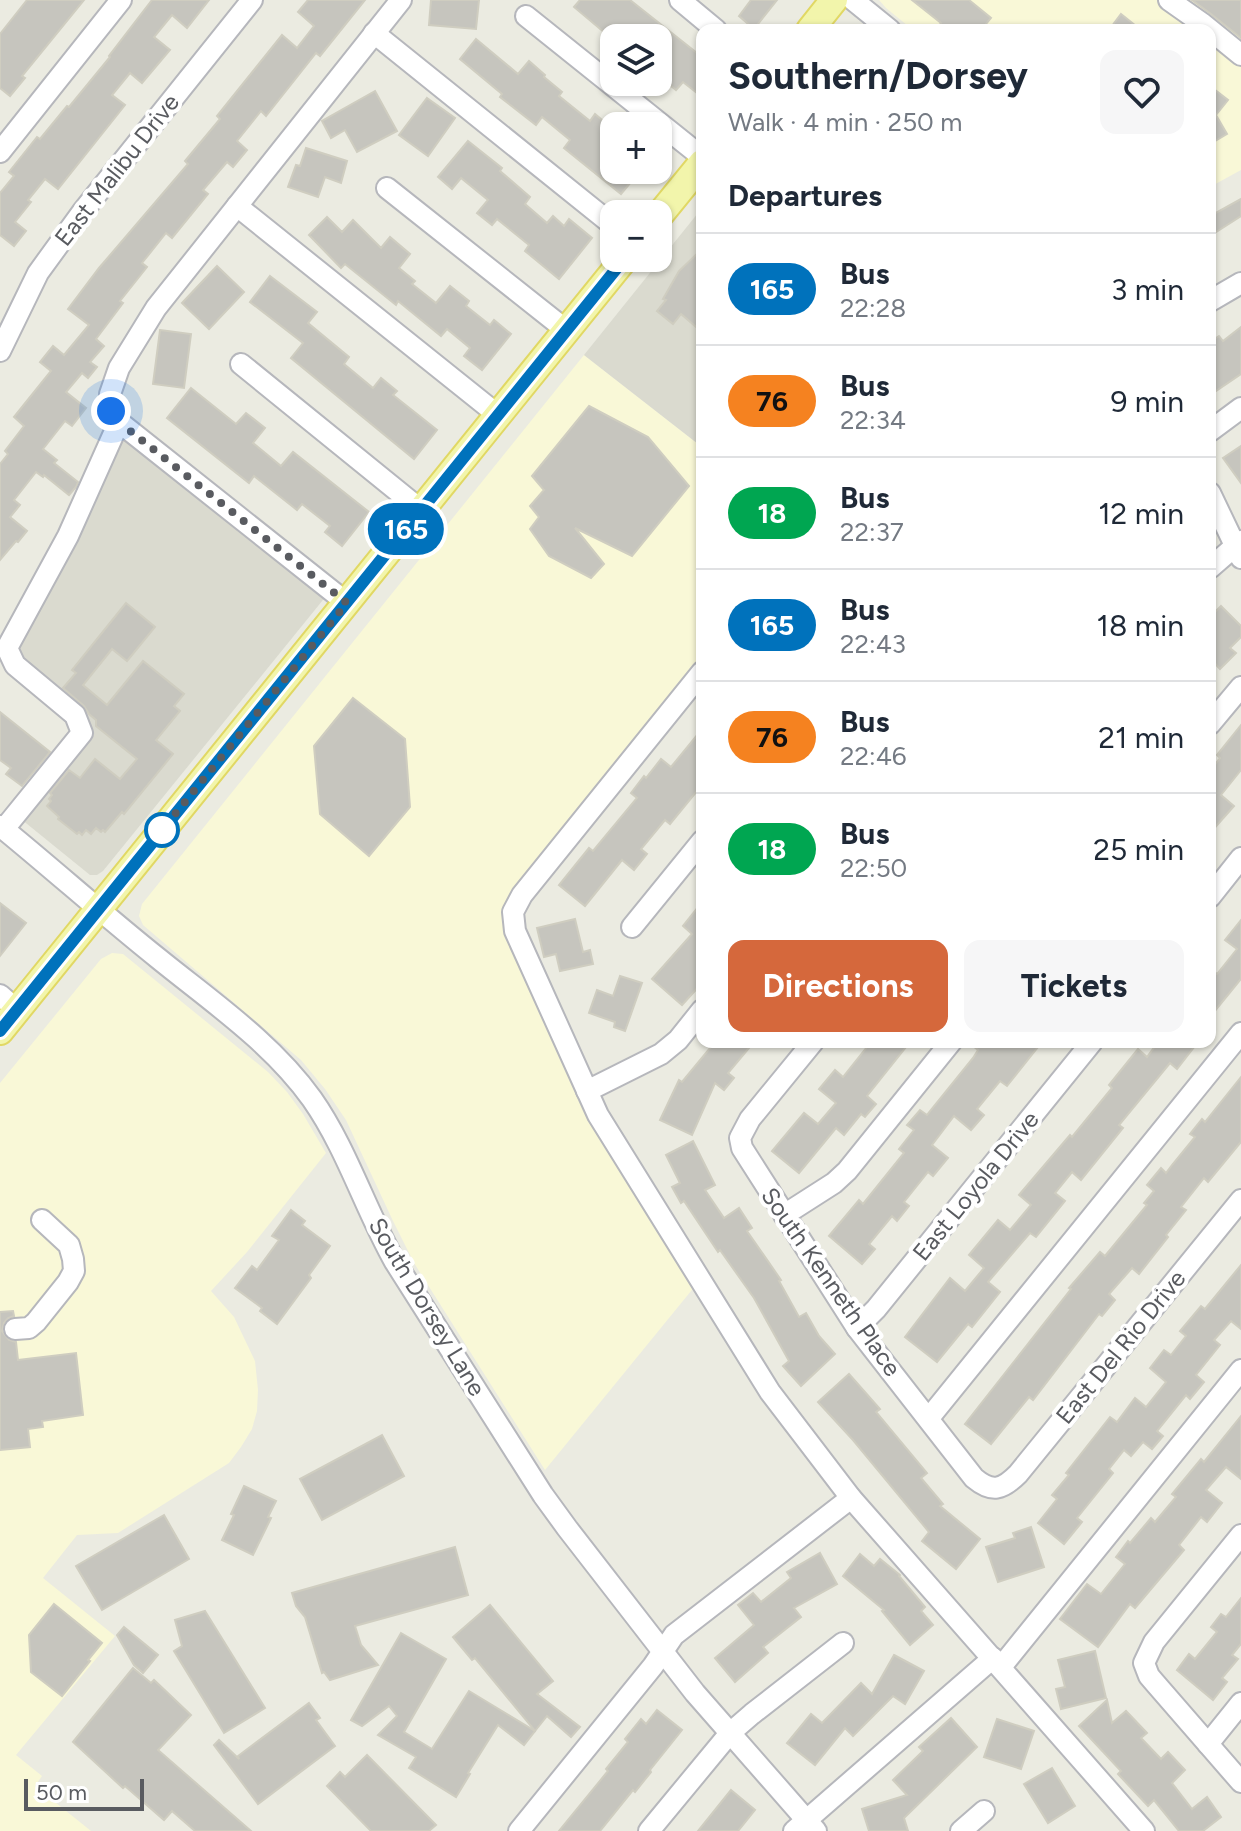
<!DOCTYPE html>
<meta charset="utf-8">
<style>
:root{--surface:#fff;--page:#f6f6f7;--text:#1f2937;--muted:#747a83;--line:#e0e1e3;--accent:#d5683c}
body{margin:0;font-family:Figtree,sans-serif;background:var(--page);color:var(--text);height:100vh;display:flex;flex-direction:column;font-size:30px;white-space:nowrap}
*{box-sizing:border-box;margin:0}
p{font-size:26px;color:var(--muted)}
.icon{flex:none;width:44px;height:44px;fill:none;stroke:currentColor;stroke-width:2;stroke-linecap:round;stroke-linejoin:round}
.map{position:relative;flex:1;overflow:hidden}
.drawer{position:absolute;left:696px;top:24px;width:520px;height:1024px;display:flex;flex-direction:column;background:var(--surface);border-radius:16px;box-shadow:0 2px 6px #0004}
.drawer>*{flex:none}
.badge{padding:0 16px;border-radius:26px;font-size:28px;line-height:52px}
.tools{position:absolute;left:600px;top:24px;display:grid;gap:16px}
.tools a{display:grid;place-items:center;width:72px;height:72px;border-radius:16px;background:var(--surface);box-shadow:0 2px 6px #0004;font-size:40px}
.scale{position:absolute;left:24px;bottom:20px;width:120px;box-sizing:border-box;padding-left:8px;border:4px solid #595b60;border-top:0;font-size:22px;line-height:28px;white-space:nowrap;color:#595b60;-webkit-text-stroke:6px #fff;paint-order:stroke}
.you{position:absolute;width:40px;height:40px;margin:-20px;border:6px solid #fff;border-radius:50%;background:#1a73e8;box-shadow:0 0 0 12px #1a73e833}
.map>.badge{position:absolute;translate:-50% -50%;box-shadow:0 0 0 4px #fff}
h2{padding:0 32px;font-size:30px;line-height:72px}
.round{display:grid;place-items:center;flex:none;width:84px;height:84px;border-radius:16px;background:var(--page)}
.overview{display:flex;align-items:center;justify-content:space-between;height:136px;padding:0 32px}
h1{font-size:38px;font-weight:700;line-height:60px}
.cta{display:flex;gap:16px;margin-top:auto;padding:16px 32px}
.cta a{flex:1;height:92px;border-radius:16px;background:var(--accent);color:#fff;font-size:32px;font-weight:700;line-height:92px;text-align:center}
.cta a+a{background:var(--page);color:var(--text)}
ul{padding:0;list-style:none}
li{display:flex;align-items:center;gap:24px;height:112px;padding:0 32px;border-top:2px solid var(--line)}
li div{flex:1}
li b{display:block;font-size:30px}
li em{font-style:normal}
li .badge{min-width:88px;font-weight:700;text-align:center}
.map>svg:first-child{display:block}
.commercial{fill:#f9f8d7}
.education{fill:#dadacf}
.building{fill:#c6c5be;stroke:#cfcdc0;stroke-width:2}
.lines{fill:none;stroke-linecap:round;stroke-linejoin:round}
.minor-casing{stroke:#b6b7bc;stroke-width:24}
.major-casing{stroke:#e1d864;stroke-width:30}
.minor{stroke:#fff;stroke-width:20}
.major{stroke:#f2f5ab;stroke-width:26}
.line-casing{stroke:#fff;stroke-width:18}
.line{stroke:#0072bc;stroke-width:12}
.walk{stroke:#595b60;stroke-width:8;stroke-dasharray:0 14.4}
.stop-dot{fill:#fff;stroke:#0072bc;stroke-width:4}
.labels{text-anchor:middle;stroke-width:8;stroke-linejoin:round;paint-order:stroke}
.street-label{font-size:24px;fill:#595b60;stroke:#fff}
</style>
<div class="map">
<svg width="1241" height="1831" viewBox="0 0 1241 1831">
<rect width="100%" height="100%" fill="#ebebe1"/>
<g class="commercial">
<path d="M879,0h362v170l-31,17v-157h-297l-27,-22z"/>
<path d="M584,355l118,92v225l-189,240 85,203 102,165 -155,190 -131,-207 -21,-42 -47,-101 -21,-31 -24,-29 -158,-135 -4,-9 3,-12z"/>
<path d="M112,953l11,1 145,118 19,20 16,22 23,39 -79,99 -36,39 23,26 21,44 3,29 -1,21 -5,18 -11,18 -12,16 -111,70 -41,2 -34,43 72,58 -99,119 26,21 -7,10 56,45h-91v-748l101,-124z"/>
</g>
<g class="education">
<path d="M702,208v239l-118,-92z"/>
<path d="M119,422l212,168 -228,281 -6,4h-7l-74,-60 66,-82 -75,-85z"/>
</g>
<g class="building">
<path d="M27,0h57l-62,76 3,2 -15,18 -10,-8v-54z"/>
<path d="M152,0h57l-22,28 -15,-13 -18,22 16,13 -28,33 -12,-10 -18,22 13,10 -67,84 -13,-10 -17,21 3,2 -16,20 11,9 -12,15 -14,-11v-42l14,-17 -5,-4 28,-35 3,2 27,-33 2,1 41,-50 -1,-1z"/>
<path d="M308,0h57l-45,56 -4,-3 -50,63 -5,-5 -24,30 10,9 -14,17 -6,-5 -24,28 5,4 -36,44 -6,-5 -24,30 5,4 -27,34 3,2 -27,36 8,7 -14,16 7,5 -9,11 -6,-5 -16,19 20,16 -14,18 -7,-5 -22,28 14,11 -3,3 24,19 -2,5 -7,8 -25,-20 -1,2 -7,-5 -22,28 6,5 -10,12 17,14 -9,11 -2,-1 -16,19v-96l8,-10 -3,-3 19,-25 -10,-9 37,-46 -11,-9 13,-16 11,9 25,-30 -21,-16 31,-41 89,-104 -3,-3 35,-42 -3,-3 65,-81 15,13 17,-22 -16,-14z"/>
<path d="M431,0h48l-3,29 -47,-4z"/>
<path d="M580,0h50l72,57v40l-19,-15 -7,8 -18,-15v-37h-47l-37,-31z"/>
<path d="M751,0h26l-23,29 -15,-13z"/>
<path d="M912,0h57l22,18 -10,12h-45l5,-7z"/>
<path d="M1192,0h49v38l-30,-24z"/>
<path d="M1121,14l20,16h-32z"/>
<path d="M476,39l42,35 11,-13 16,14 -1,2 18,15 -3,4 31,25 5,-7 19,16v40h27l-20,24 -57,-46 6,-8 -28,-23 -6,8 -36,-28 2,-3 -42,-35z"/>
<path d="M1210,86l18,14 -12,15 11,19 -17,10z"/>
<path d="M375,91l22,40 -40,21 -12,-22 -14,8 -9,-17z"/>
<path d="M427,98l28,20 -27,38 -29,-21z"/>
<path d="M468,141l34,27 -2,3 30,26 -5,7 22,19 6,-7 11,10 5,-7 23,19 -33,41 -34,-28 4,-6 -32,-26 -5,6 -15,-12 11,-13 -27,-22 -9,11 -14,-12z"/>
<path d="M306,148l41,13 -6,22 -16,-6 -7,20 -30,-10 8,-22 4,1z"/>
<path d="M1241,199v17l-31,20v-20z"/>
<path d="M327,217l15,15 11,-12 28,28 9,-11 20,17 -11,14 16,13 -3,3 24,19 14,-17 19,15 -3,5 24,19 4,-5 17,14 -29,36 -18,-14 6,-8 -23,-19 -6,7 -43,-35 -2,4 -51,-41 -4,4 -32,-33z"/>
<path d="M702,249v83l-21,-18 -8,10 -16,-13 9,-11 -3,-1 16,-28z"/>
<path d="M217,266l27,26 -35,37 -27,-26z"/>
<path d="M270,276l47,36 -9,11 41,34 -5,7 29,24 8,-10 16,13 -4,4 44,35 -23,29 -123,-101 12,-15 -53,-41z"/>
<path d="M1241,327v47l-31,21v-53l9,-6 4,5z"/>
<path d="M160,330l31,4 -7,54 -31,-4z"/>
<path d="M191,388l45,36 10,-11 19,15 -12,15 28,23 12,-14 76,60 -27,34 -17,-14 5,-6 -28,-22 -5,6 -43,-34 -5,7 -82,-65z"/>
<path d="M589,406l59,31 41,49 -57,70 -57,-28 29,36 -13,14 -42,-22 -19,-27 9,-12 -9,-11 14,-16 -12,-14z"/>
<path d="M1241,446v37l-18,-25z"/>
<path d="M126,603l29,24 -28,34 -15,-12 -29,36 24,20 36,-44 41,33 -10,12 6,5 -24,29 17,14 -49,60 -2,-2 -17,20 -2,-2 -2,2 -5,-4 -5,6 -5,-4 -4,5 -3,-3 -2,2 -19,-15 1,-2 -12,-11 4,-5 -2,-2 3,-4 -2,-2 19,-23 11,8 15,-19 25,20 17,-20 -41,-33v-6l-7,-6 -5,-8 -21,-18 13,-15 -4,-3z"/>
<path d="M1221,606l20,20v11l-11,11 6,5 -16,16 -10,-11v-41z"/>
<path d="M353,698l52,41 5,68 -41,49 -49,-42 -6,-68z"/>
<path d="M0,712l50,40 -28,34 -16,-12 5,-6 -11,-8z"/>
<path d="M1241,725v45l-20,25 13,11 -24,27v-62l10,-13 -3,-3z"/>
<path d="M702,729v56l-32,39 -5,-4 -24,29 6,5 -13,16 -12,-10 -37,46 -26,-21 30,-37 4,3 44,-53 -6,-5 13,-17 2,2 15,-19 10,8z"/>
<path d="M702,902v81l-20,22 -30,-26 40,-45 -9,-8z"/>
<path d="M0,903l26,20 -26,33z"/>
<path d="M575,919l8,33 7,-2 3,14 -33,7 -4,-17 -12,3 -7,-29z"/>
<path d="M1241,920v59l-31,38v-49l7,6 20,-25 -12,-9z"/>
<path d="M620,976l22,7 -17,48 -11,-4 1,-5 -26,-9 8,-23 16,6z"/>
<path d="M715,1042h39l-26,31 6,5 -10,12 -9,-7 -23,52 -32,-15 19,-40 3,2z"/>
<path d="M871,1042h39l-43,54 9,8 -11,13 -4,-3 -17,21 -8,-7 -37,45 -27,-22 32,-38 14,11 18,-21 -17,-14 16,-19 8,7z"/>
<path d="M968,1042h74l-35,44 -7,-5 -23,28 7,6 -13,15 -17,-14 -22,29 16,13 -15,18 -5,-4 -24,30 5,4 -12,15 -5,-5 -23,28 6,5 -13,15 -33,-28 30,-36 4,4 41,-51 -5,-4 15,-19 -7,-5 13,-15 7,5 46,-57 5,-8z"/>
<path d="M1158,1042h40l-21,27 -7,-6 -51,62 4,3 -42,52 -9,-8 -17,21 10,8 -29,36 -6,-4 -42,49 12,10 -28,35 -4,-3 -31,38 -32,-25 45,-59 15,13 19,-23 -15,-13 29,-35 12,10 21,-25 -12,-10 51,-60 2,2 40,-49 -3,-3 29,-36 9,8z"/>
<path d="M1241,1077v65l-33,40 -4,-4 -23,29 5,3 -20,25 2,2 -29,37 -7,-6 -23,26 6,6 -13,16 -3,-2 -66,86 -4,-3 -38,47 -26,-20 106,-135 -2,-1 31,-36 5,4 42,-51 -3,-2 10,-12 -7,-6 14,-17 5,5 6,-8 23,-28 -5,-3 12,-15 3,3z"/>
<path d="M693,1141l22,44 -10,5 19,28 15,-10 13,20 -5,3 34,49 -2,1 20,36 7,-4 13,23 16,18 -34,32 -18,-20 6,-5 -35,-63 -34,-48 -2,2 -34,-51 -3,2 -9,-16 8,-4 -14,-28z"/>
<path d="M291,1210l14,11 -3,4 28,21 -21,29 2,3 -34,46 -17,-13 2,-3 -27,-20 17,-22 5,4 22,-30 -7,-4z"/>
<path d="M1241,1265v64l-10,-8 -17,19 6,5 -24,30 8,7 -14,17 -4,-4 -29,36 6,5 -11,13 -9,-7 -12,14 -7,-6 -15,19 4,4 -36,45 5,4 -18,22 -26,-21 19,-24 -5,-4 17,-20 -3,-2 44,-56 7,5 18,-24 11,9 20,-25 -16,-14 14,-18 7,5 15,-19 -6,-5 21,-25 4,3z"/>
<path d="M13,1311l1,5 -6,2 -4,5 -2,8 7,9 7,2 2,18 58,-7 7,62 -41,6 1,6 -15,2 2,18 -30,3v-138z"/>
<path d="M849,1374l31,35 -4,3 51,61 -6,5 22,26 -3,2 40,33 -24,30 -34,-28 7,-9 -76,-92 -35,-38z"/>
<path d="M1241,1416v63l-15,-12 -20,23 16,13 -15,19 -6,-5 -22,28 5,5 -49,58 -5,-4 -32,43 -38,-28 27,-35 14,10 24,-30 -9,-7 12,-16 2,2 21,-25 4,4 21,-25 -4,-3 29,-35 3,3z"/>
<path d="M382,1435l22,41 -82,44 -22,-41z"/>
<path d="M244,1486l32,15 -8,16 3,1 -18,37 -31,-15 12,-25 -3,-1z"/>
<path d="M164,1515l25,44 -87,51 -26,-44z"/>
<path d="M1031,1527l13,40 -46,15 -12,-35 29,-9 -2,-5z"/>
<path d="M455,1547l13,48 -113,31 6,19 17,20 -48,15 -6,-8 -2,1 -17,-56 -9,-11 -4,-13z"/>
<path d="M820,1553l17,31 -43,24 7,9 -38,30 5,6 -33,29 -20,-24 39,-33 -16,-20 15,-12 8,9 30,-24 -4,-6z"/>
<path d="M860,1554l14,12 6,-7 20,16 -1,1 26,31 -4,4 12,14 -23,20 -28,-34 2,-1 -41,-34z"/>
<path d="M1241,1598v46l-9,11 6,4 -16,19 5,4 -14,18 -36,-30 12,-16 6,5 22,-27 -6,-5 10,-13 5,3z"/>
<path d="M54,1604l48,39 -14,17 2,1 -28,35 -31,-24 -2,-37z"/>
<path d="M490,1605l63,76 -16,13 43,33 -9,10 -24,-21 -12,15 -60,-73 -3,2 -19,-23z"/>
<path d="M205,1611l60,97 -41,25 -50,-82 8,-5 -7,-26z"/>
<path d="M124,1627l34,28 -15,18 -9,-8 -17,-30z"/>
<path d="M401,1633l45,26 -42,73 28,17 37,-58 66,40 -11,14 -26,-20 -30,48 2,1 -14,23 -47,-29 7,-11 -38,-22 19,-19 -8,-10 -27,20 -11,-6z"/>
<path d="M1095,1651l11,47 -45,11 -5,-20 9,-2 -7,-27z"/>
<path d="M894,1655l30,16 -19,33 -12,-8 -40,40 -8,-8 -30,37 -28,-22 24,-29 11,9 39,-40 11,11z"/>
<path d="M133,1668l18,15 3,-3 37,35 -33,35 93,81h-56l-23,-20 -8,9 -39,-34 -2,2 -50,-46z"/>
<path d="M1107,1700l5,23 14,-12 21,22 -6,5 20,21 7,-7 17,18 -13,13 20,26 15,-12 14,20 -18,14h-24l-25,-31 -6,6 -30,-32 3,-3 -42,-45z"/>
<path d="M309,1703l11,15 -4,2 19,26 -77,58 -44,-59 5,-5 20,19 -1,-3z"/>
<path d="M657,1710l25,20 -32,40 1,2 -16,20 -2,-2 -33,41h-41l49,-60 -2,-2 22,-27 -3,-3 16,-20 5,5z"/>
<path d="M951,1718l26,29 -73,71 4,13h-39l-7,-22 45,-14 -14,-15 30,-29 -4,-4z"/>
<path d="M997,1719l37,12 -13,38 -37,-12z"/>
<path d="M367,1755l69,70 -7,6h-58l-44,-45 13,-14 5,5z"/>
<path d="M1052,1768l23,38 -27,17 -24,-39z"/>
<path d="M731,1790l24,20 -17,21h-40z"/>
</g>
<g class="lines">
<defs>
<g id="minor">
<path d="M680,0l36,30"/>
<path d="M853,0l37,30"/>
<path d="M1169,0l34,24 38,31"/>
<path d="M526,16l176,141"/>
<path d="M374,33l240,193"/>
<path d="M0,152l121,-152"/>
<path d="M387,188l179,142"/>
<path d="M237,206l261,209"/>
<path d="M1210,301l31,-18"/>
<path d="M0,351l38,-78 45,-62 169,-211"/>
<path d="M241,364l180,146"/>
<path d="M1210,431l31,-23"/>
<path d="M1210,493l31,65"/>
<path d="M1210,568l31,-27"/>
<path d="M347,603l-228,-181 -8,-11 -1,-17 9,-26 37,-60 245,-308"/>
<path d="M702,672l-180,223 -9,17 2,19 83,184 172,277 81,106 293,333"/>
<path d="M1210,724l31,-37"/>
<path d="M0,826c54,44 105,90 159,133 53,43 113,84 153,140 35,50 53,110 83,163l148,233 24,33 128,165 121,138"/>
<path d="M4,829l78,-96 -7,-18 -60,-50 -8,-17 61,-112 51,-114"/>
<path d="M1210,897l31,-39"/>
<path d="M632,927l70,-86"/>
<path d="M0,995l17,15"/>
<path d="M813,1042l-63,77 -10,19 2,10 115,180 117,150c18,15 28,12 44,-4l223,-274"/>
<path d="M587,1091l74,-37 17,-14 24,-30"/>
<path d="M784,1215l50,-32 13,-12 104,-129"/>
<path d="M857,1328l19,-19 216,-267"/>
<path d="M15,1329l14,-1 7,-6 32,-40 6,-11 -1,-12 -4,-14 -27,-25"/>
<path d="M929,1418l312,-385"/>
<path d="M1241,1535l-87,107 -10,21 5,13 6,7 86,99"/>
<path d="M1001,1667l240,-297"/>
<path d="M1208,1744l33,-41"/>
<path d="M519,1831l134,-165 21,-31 177,-137"/>
<path d="M649,1831l81,-98 22,-19 91,-71"/>
<path d="M794,1831l199,-173"/>
<path d="M961,1831l23,-20"/>
</g>
<g id="major">
<path d="M810,30l24,-30"/>
<path d="M658,217l44,-54"/>
<path d="M0,1031l625,-773"/>
</g>
</defs>
<use href="#minor" class="minor-casing"/>
<use href="#major" class="major-casing"/>
<use href="#minor" class="minor"/>
<use href="#major" class="major"/>
</g>
<g class="lines">
<defs>
<path id="line" d="M0,1031l625,-773"/>
</defs>
<use href="#line" class="line-casing"/>
<use href="#line" class="line"/>
<path class="walk" d="M111,411l8,11 228,181 -185,227"/>
</g>
<circle class="stop-dot" cx="162" cy="830" r="16"/>
<g class="labels">
<g class="street-label">
<text transform="translate(117 170) rotate(-52)" y="8">East Malibu Drive</text>
<text transform="translate(976 1186) rotate(-51)" y="8">East Loyola Drive</text>
<text transform="translate(831 1282) rotate(55)" y="8">South Kenneth Place</text>
<text transform="translate(427 1307) rotate(59)" y="8">South Dorsey Lane</text>
<text transform="translate(1121 1347) rotate(-51)" y="8">East Del Rio Drive</text>
</g>
</g>
</svg>
<div class="tools">
<a><svg class="icon" aria-label="layers" viewBox="0 0 24 24"><path d="M12 4l9 5-9 5-9-5zM3 14l9 5 9-5"/></svg></a>
<a>+</a>
<a>−</a>
</div>
<div class="scale">50 m</div>
<div class="you" style="left:111px;top:411px"></div>
<b class="badge" style="left:406px;top:529px;background:#0072bc;color:#fff">165</b>
<section class="drawer">
<div class="overview"><div><h1>Southern/Dorsey</h1><p>Walk · 4 min · 250 m</p></div><a class="round"><svg class="icon" aria-label="heart" viewBox="0 0 24 24"><path d="M12 20l-8-8c-3-5 5-10 8-4 3-6 11-1 8 4z"/></svg></a></div>
<h2>Departures</h2>
<ul>
<li><span class="badge" style="background:#0072bc;color:#fff">165</span><div><b>Bus</b><p>22:28</p></div><em>3 min</em></li>
<li><span class="badge" style="background:#f58220;color:#111">76</span><div><b>Bus</b><p>22:34</p></div><em>9 min</em></li>
<li><span class="badge" style="background:#00a651;color:#fff">18</span><div><b>Bus</b><p>22:37</p></div><em>12 min</em></li>
<li><span class="badge" style="background:#0072bc;color:#fff">165</span><div><b>Bus</b><p>22:43</p></div><em>18 min</em></li>
<li><span class="badge" style="background:#f58220;color:#111">76</span><div><b>Bus</b><p>22:46</p></div><em>21 min</em></li>
<li><span class="badge" style="background:#00a651;color:#fff">18</span><div><b>Bus</b><p>22:50</p></div><em>25 min</em></li>
</ul>
<div class="cta"><a>Directions</a><a>Tickets</a></div>
</section>
</div>
